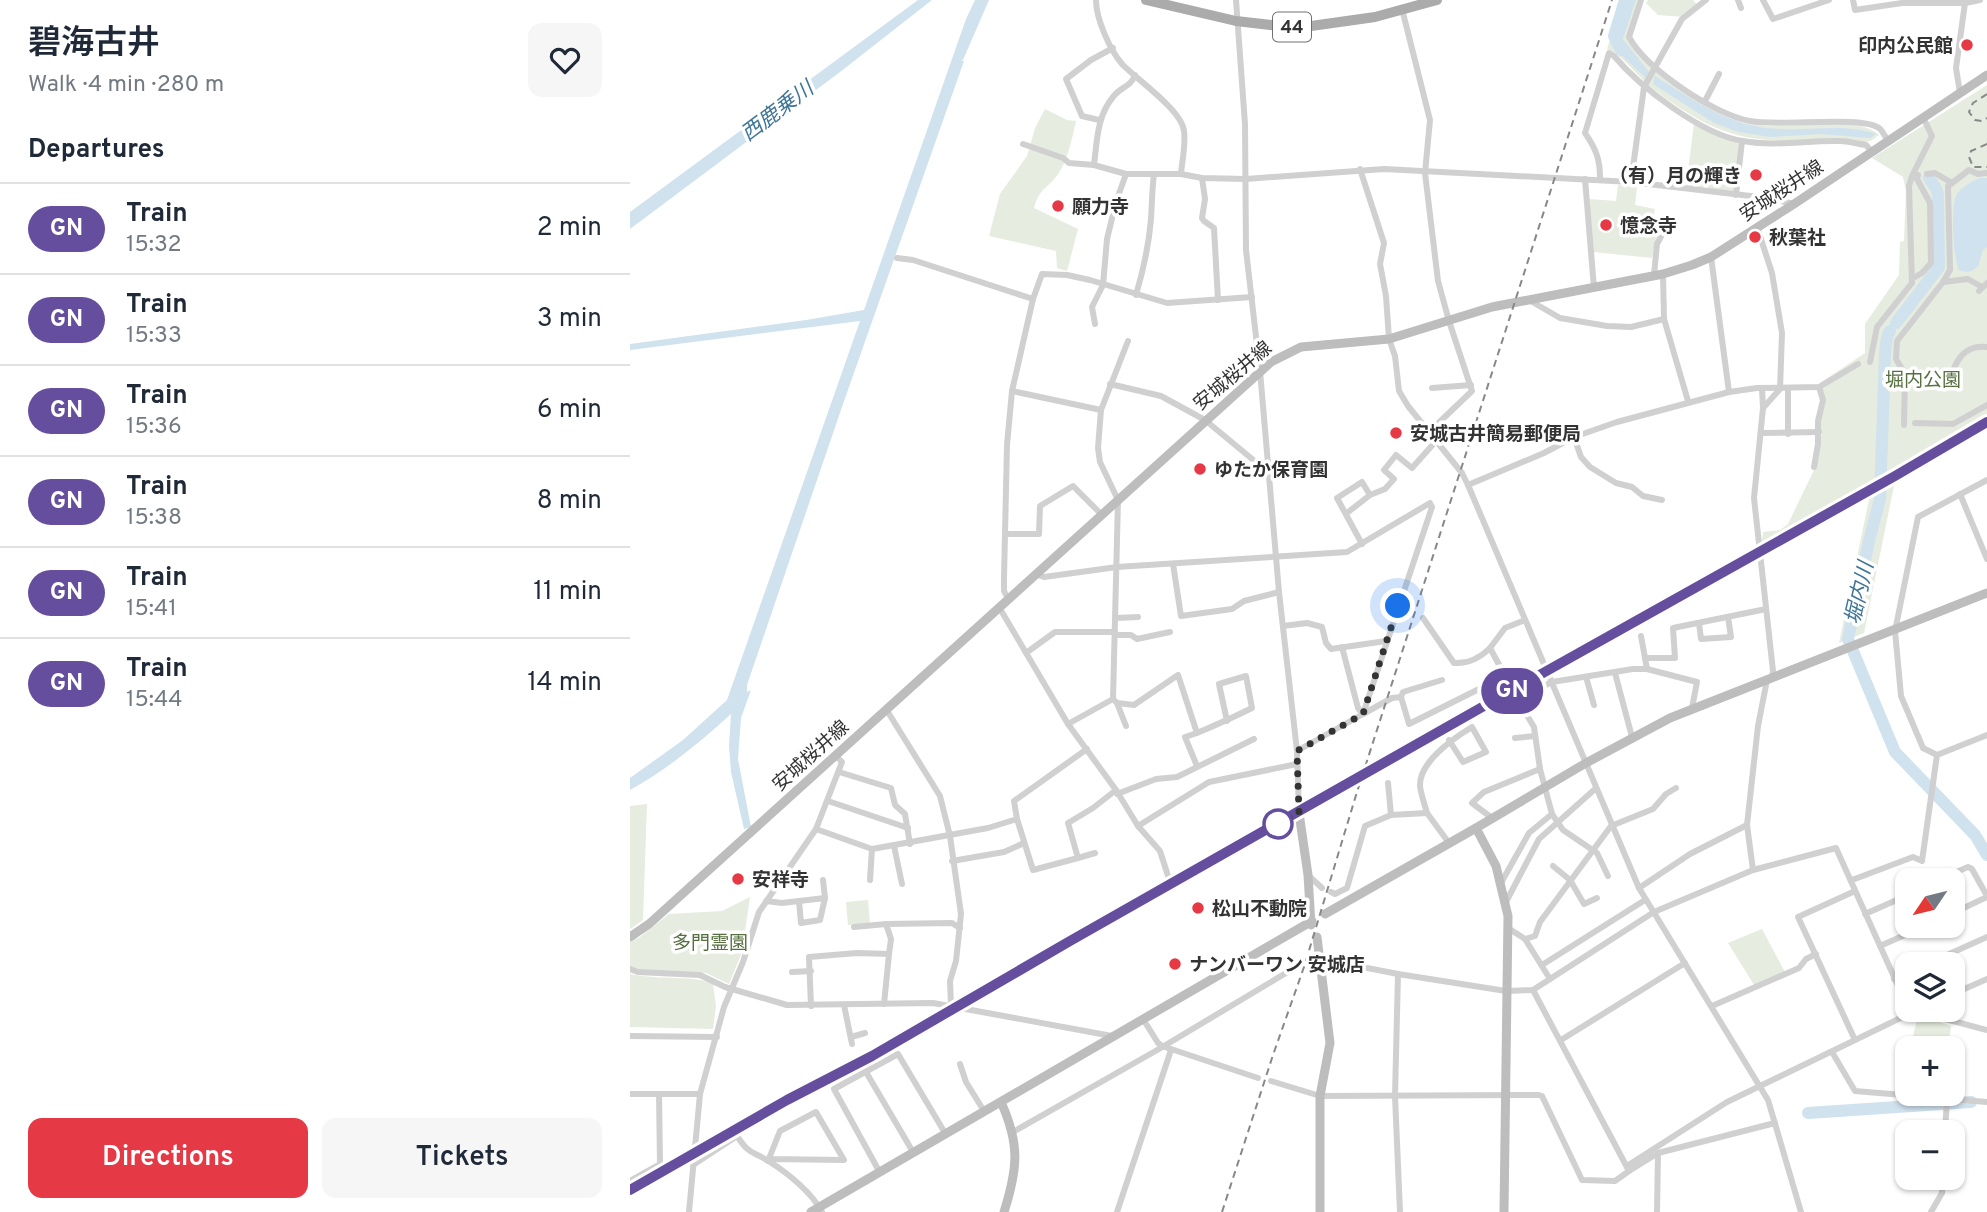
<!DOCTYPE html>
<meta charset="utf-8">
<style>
:root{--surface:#fff;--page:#f6f6f7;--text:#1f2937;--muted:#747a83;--line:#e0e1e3;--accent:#e63946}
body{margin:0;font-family:Overpass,"Noto Sans JP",sans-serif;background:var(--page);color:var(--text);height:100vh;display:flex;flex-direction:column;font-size:26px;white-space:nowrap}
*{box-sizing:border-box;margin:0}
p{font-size:23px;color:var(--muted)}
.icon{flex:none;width:38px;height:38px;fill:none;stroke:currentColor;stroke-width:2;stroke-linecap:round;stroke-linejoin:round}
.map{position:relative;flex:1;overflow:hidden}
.sheet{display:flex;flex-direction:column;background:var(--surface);width:630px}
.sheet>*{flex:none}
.badge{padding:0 14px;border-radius:23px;font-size:24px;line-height:46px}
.needle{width:46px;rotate:235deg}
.controls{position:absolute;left:1265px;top:868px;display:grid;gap:14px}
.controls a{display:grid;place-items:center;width:70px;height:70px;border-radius:14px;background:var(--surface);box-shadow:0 2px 5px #0004;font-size:35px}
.you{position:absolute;width:35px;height:35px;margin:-18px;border:5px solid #fff;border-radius:50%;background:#1a73e8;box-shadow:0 0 0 10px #1a73e833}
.map>.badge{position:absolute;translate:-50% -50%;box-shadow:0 0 0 4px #fff}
h2{padding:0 28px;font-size:26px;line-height:63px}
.round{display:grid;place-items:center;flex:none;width:74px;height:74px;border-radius:14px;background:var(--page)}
.summary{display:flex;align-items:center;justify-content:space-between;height:119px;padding:0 28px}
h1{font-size:33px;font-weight:600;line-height:52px}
.primary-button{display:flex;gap:14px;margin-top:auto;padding:14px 28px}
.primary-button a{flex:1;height:80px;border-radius:14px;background:var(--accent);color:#fff;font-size:28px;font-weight:600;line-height:80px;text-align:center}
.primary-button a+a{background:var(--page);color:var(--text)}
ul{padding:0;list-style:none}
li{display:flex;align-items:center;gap:21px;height:91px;padding:0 28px;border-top:2px solid var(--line)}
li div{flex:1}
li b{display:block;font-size:26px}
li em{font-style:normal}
li .badge{min-width:77px;font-weight:700;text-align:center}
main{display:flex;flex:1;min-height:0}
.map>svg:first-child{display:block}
.green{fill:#e6ecdf}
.water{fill:#cfe2ee}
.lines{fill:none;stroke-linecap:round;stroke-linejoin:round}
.river{stroke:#cfe2ee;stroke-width:12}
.street{stroke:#d0d0d0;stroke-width:6}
.secondary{stroke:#bdbdbd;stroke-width:9}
.primary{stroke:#ababab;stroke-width:10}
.rail{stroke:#888;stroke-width:2;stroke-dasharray:7 5;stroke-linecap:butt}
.line-casing{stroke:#fff;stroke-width:16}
.line{stroke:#654e9e;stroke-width:10}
.walk{stroke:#333;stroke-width:7;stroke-dasharray:0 12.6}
.poi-dot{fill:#e63946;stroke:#fff;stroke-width:2.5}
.stop-dot{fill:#fff;stroke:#654e9e;stroke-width:3.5}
.labels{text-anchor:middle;stroke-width:7;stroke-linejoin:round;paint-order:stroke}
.shield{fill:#fff;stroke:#707070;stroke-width:2}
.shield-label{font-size:18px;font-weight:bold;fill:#333}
.poi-label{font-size:19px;font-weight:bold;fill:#333;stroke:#fff;text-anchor:start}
.street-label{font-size:19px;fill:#333;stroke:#fff}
.park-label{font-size:19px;fill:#56703f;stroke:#fff}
.water-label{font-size:21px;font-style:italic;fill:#3f7597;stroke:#fff}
</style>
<main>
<section class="sheet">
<div class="summary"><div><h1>碧海古井</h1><p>Walk · 4 min · 280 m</p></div><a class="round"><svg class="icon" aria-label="heart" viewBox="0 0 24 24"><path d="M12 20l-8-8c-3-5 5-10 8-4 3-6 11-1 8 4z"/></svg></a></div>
<h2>Departures</h2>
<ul>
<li><span class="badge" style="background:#654e9e;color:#fff">GN</span><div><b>Train</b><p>15:32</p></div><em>2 min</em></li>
<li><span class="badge" style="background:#654e9e;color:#fff">GN</span><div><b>Train</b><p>15:33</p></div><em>3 min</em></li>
<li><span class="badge" style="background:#654e9e;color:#fff">GN</span><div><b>Train</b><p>15:36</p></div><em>6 min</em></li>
<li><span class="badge" style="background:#654e9e;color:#fff">GN</span><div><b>Train</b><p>15:38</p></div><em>8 min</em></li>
<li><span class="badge" style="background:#654e9e;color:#fff">GN</span><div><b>Train</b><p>15:41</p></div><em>11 min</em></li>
<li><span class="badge" style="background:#654e9e;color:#fff">GN</span><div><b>Train</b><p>15:44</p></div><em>14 min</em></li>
</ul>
<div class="primary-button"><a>Directions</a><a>Tickets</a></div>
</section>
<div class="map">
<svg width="1357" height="1212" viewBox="0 0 1357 1212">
<rect width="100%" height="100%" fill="#fff"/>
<g class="green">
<path d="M992,0h16l-11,39c15,30 69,63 100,78 14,7 32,9 47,9 28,1 83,-11 105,9 -3,2 -5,4 -9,6 -9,3 -36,-2 -48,-1 -78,4 -108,-5 -170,-52 -14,-11 -30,-34 -45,-39z"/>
<path d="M1018,0h45l5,6 -14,11 -26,-2 -12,-12z"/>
<path d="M1357,85v333l-118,66 -104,63 -3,-5 1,-10 17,-2 8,-6 27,-56 7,-36 -3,-11 6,-18 -5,-20 45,-30v-29l34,-49 1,-33 4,-1 2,-50 -3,-14 -31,-19z"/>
<path d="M415,109l22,11 9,1c-4,17 -7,35 -16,50 -10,17 -20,15 -26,37l44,21 -11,42 -10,-3 -1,-17 -67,-15 11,-42 27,-38 8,-28z"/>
<path d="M1064,123l44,20 1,3 -4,46 -49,-5z"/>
<path d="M988,185l19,2 -2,18 20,4 -2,8 14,3 -11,18 -4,20 -58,-6 -5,-53 27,2z"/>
<path d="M1265,481l-31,152 -25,10 31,-148z"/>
<path d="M17,804l-4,116 -13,9v-123z"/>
<path d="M120,897l-8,55 -13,32 -23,-11 -68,-3 -8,-2v-26l10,-5 29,-23 53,-3z"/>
<path d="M238,900l2,24 -22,1 -2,-23z"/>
<path d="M1132,929l24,45 -30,14 -28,-45z"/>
<path d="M0,974c27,6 57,1 83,9l3,23 -3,23 -83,-2z"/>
<path d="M1288,1015l33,11 -3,22h-13l-23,-7z"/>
</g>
<g class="water">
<path d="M288,0h14l-92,72 -210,157v-17z"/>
<path d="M345,0h14l-26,60h-3l4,1 -121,343 -96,281v7l4,-2 -10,28 -3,41 13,68 -7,2 -13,-57 -2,-26 2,-32c-31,28 -64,56 -101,76v-12l53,-38 44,-40 133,-379 -230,29v-6l176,-24 58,-10 102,-291z"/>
<path d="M994,0h12l-13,39 26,33 -3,6 -22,-20 -10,-18z"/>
<path d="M1025,76c40,25 75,51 123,53 34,2 65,-6 98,5l-6,4 -50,-4 -50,3 -31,-5 -25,-9 -61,-39z"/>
<path d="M1350,178h7v69l-4,3 -5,17c-7,5 -12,6 -19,3 -6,-12 -9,-66 -2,-76 5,-7 15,-13 23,-16z"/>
</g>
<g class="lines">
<g class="river">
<path d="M991,50l-7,-14 11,-36"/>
<path d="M1266,323l43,-56 -1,-71 -1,-6 -8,-12"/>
<path d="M1260,331l-3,6 -2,16 -5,146 -11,42 -21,98 47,113 80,83 12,20"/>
<path d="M1178,1113l163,-11"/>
</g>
<g class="street">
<path d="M466,0c0,19 14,50 26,64 14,15 60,46 62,67 2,13 -2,30 -3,43"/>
<path d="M606,0l9,124 1,126 14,121 19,221 18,159 2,62"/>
<path d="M1011,0l-12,37c17,32 86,78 121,84 29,6 111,-6 129,7 4,3 6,9 9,13"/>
<path d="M1108,0l3,8"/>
<path d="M1133,0l10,19 56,-19"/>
<path d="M1223,0l2,10 47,-7h63l15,-3"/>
<path d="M772,9l28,111 -5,53 13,108 11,40 23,70 -43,41"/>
<path d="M1330,93l-4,-25 9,-65"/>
<path d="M1075,101l14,-27"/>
<path d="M469,120l-17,-4 -16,-37 25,-19 22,-12"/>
<path d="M393,144l40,14 6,5 25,2 32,9"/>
<path d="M464,165c3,-24 3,-49 19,-68 7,-10 18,-10 22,-22"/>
<path d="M730,169l24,74 -4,21 6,32 3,43 6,17 4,35 9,15 54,67 6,12 171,403 129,212 33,112"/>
<path d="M1297,174l8,-1 17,10"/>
<path d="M572,178l3,21 -3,19 2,3 10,7 4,72"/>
<path d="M970,178c0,-19 -4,-29 -15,-45l24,-80 5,3c26,31 88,79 129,85 33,6 64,-1 97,0 8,0 18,3 26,4l6,7"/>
<path d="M955,179l9,109"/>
<path d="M1001,182l13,-95 38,-68 24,-19"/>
<path d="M1106,195l6,-54"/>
<path d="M1127,227l15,46 10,60 -2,56 -17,19 -9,90 19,173 -1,8"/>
<path d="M1081,257l18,135"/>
<path d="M267,258l16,2 120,39"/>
<path d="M1033,274l1,45 24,82"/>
<path d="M1024,275l3,-31 9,-17"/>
<path d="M1285,277l7,-4 9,-10 -1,-60 -13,-24 1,-4"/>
<path d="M1313,282l25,-3 14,8"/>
<path d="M1349,291l8,-8"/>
<path d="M506,295c7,-24 13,-51 15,-76 1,-16 1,-29 3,-45"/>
<path d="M899,300l31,18 47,8 24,1 33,-8"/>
<path d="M465,324l-3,-17 11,-22 4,-46 9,-37 10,-28h55l21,4 44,1 138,-10 247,13 137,16 26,6"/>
<path d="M1240,362l7,-35 35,-44 -3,-97 3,-10 20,-40 -9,-19"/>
<path d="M1320,381c5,-20 14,-37 37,-34"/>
<path d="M480,384l51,12 44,24 64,53"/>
<path d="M802,388l39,-3"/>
<path d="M1132,388l1,20"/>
<path d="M1158,388v46"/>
<path d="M382,391l89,19"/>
<path d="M1285,423l38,1 34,-19"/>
<path d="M1274,425l1,-51 -9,-15 1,-18 46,-59 7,-12 -2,-84 21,-16 9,4 9,-1"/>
<path d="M1132,433l57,-1"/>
<path d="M944,437l7,20 9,10 26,16 16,4 11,9 19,4"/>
<path d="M1184,467l4,-23v-23l5,-21 -4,-13"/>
<path d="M1357,480l-69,37 -23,114 6,65 22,52 14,7 50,-20"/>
<path d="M838,485l76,-32 30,-16 43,-15 112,-30 28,-4 62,-1 39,-23"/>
<path d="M1330,494l27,65"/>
<path d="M717,513l23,-18 15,-6 9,-10 -10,-9 12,-15 16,13 24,-27"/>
<path d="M375,534h34l1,-28 33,-20 28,28"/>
<path d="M732,544l-25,-46 25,-16 8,13"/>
<path d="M543,564l8,52 51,-7 12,-8 35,-9"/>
<path d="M406,574l8,3 73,-10 230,-15 83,-49 2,4 -69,207 -66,37"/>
<path d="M378,599l-4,-8v-13l3,-133 5,-54 21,-92 9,-25 25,1 23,5 77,23 85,-6"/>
<path d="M369,607l69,117 48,66 22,36 22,25 9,28"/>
<path d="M486,618l22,-1"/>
<path d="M793,618l31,45c15,1 26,-5 36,-15"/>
<path d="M1069,623l2,16 30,-2 -3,-20"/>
<path d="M653,626l24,-3 15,4 4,16 5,6 55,-8"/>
<path d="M485,635h16l6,4 33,-7"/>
<path d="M1011,636l6,33"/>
<path d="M712,647l16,61 5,6 29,-16 9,-1"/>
<path d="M396,653l29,-21h60"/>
<path d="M1015,658h30l-2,-30 93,-19"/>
<path d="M985,673l17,64"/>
<path d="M956,677l8,28"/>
<path d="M812,680l-39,12 -2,5 8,27 96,-48"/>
<path d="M880,685l-20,-37 15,-20 20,-8"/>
<path d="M483,699l4,4 17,2 44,-30 19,58c19,-8 37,-16 55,-25l-6,-32 -27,8 8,37"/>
<path d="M487,703l9,23"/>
<path d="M256,709l54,87 10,40 11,78 -5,47 -6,20 1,24"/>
<path d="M438,724l45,-25 5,-199 -18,-38 -2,-14 3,-38 27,-69"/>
<path d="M885,738l20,-2"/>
<path d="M567,766l-12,-29 12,-4"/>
<path d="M209,772l52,16 4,17 10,9 5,30"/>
<path d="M758,783l3,32"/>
<path d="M487,794l39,-15 21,-2 77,-38"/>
<path d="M198,801l80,27"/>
<path d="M797,813c-2,-8 -6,-18 -7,-27 -1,-24 34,-48 52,-59l14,25 -23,10 -14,-22"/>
<path d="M862,818l-20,-15 12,-11 56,-23"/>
<path d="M387,819l16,51 45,-12 -10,-35 25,-15 23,-18"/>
<path d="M508,826l71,-44 88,-18"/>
<path d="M186,829l56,20 116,-21 29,-9 -3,-18 73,-52"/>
<path d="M264,846l8,38"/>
<path d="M448,858l17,-5"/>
<path d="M322,861l52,-9 20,-9"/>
<path d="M923,866l17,14 14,24 13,-6"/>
<path d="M1123,870l-6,-45 11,-99 9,-46"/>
<path d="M678,875l14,13"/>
<path d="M978,876l-11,-23 -34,-23 -11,-16 -12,-45 -6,-42 -17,-28 35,-17 81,-13h14l50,13 -5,26"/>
<path d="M240,880l2,-31"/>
<path d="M1222,880l61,-23 9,4 15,-106"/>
<path d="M1308,880l30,-13 4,2 15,27"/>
<path d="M871,883l28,-50 23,-19"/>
<path d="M1009,888l51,-34 57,-29"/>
<path d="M1225,891l-57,26 57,123"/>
<path d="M701,892l4,2 12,-6 18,-62 26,-11 36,-2 22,30"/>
<path d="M136,901l16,2 43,-5"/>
<path d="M169,901l2,22 19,-3 5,-22 -2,-18"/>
<path d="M876,902l33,-63 56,-50"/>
<path d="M1323,913l34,-16"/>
<path d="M1235,914l43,-19"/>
<path d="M224,927l32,-3"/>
<path d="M878,928l17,11 25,40"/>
<path d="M895,939l10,-3 5,-14 71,-96 42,-17 13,-15 10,-6"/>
<path d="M1250,946l45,-20"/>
<path d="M259,954l2,-15 -5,-15 66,-1 8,5"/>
<path d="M691,959l77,15 108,17 27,-1 121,-78 99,-42 83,-22 72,160"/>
<path d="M1297,964l60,-27"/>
<path d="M912,965l103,-65"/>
<path d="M0,969l8,3 62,3 25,12 62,18 146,-2 179,33"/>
<path d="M162,972l19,-1"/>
<path d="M768,974l-3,122 5,116"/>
<path d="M1264,979l14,-6"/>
<path d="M1323,994l34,-15"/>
<path d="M214,1005l8,39"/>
<path d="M181,1006l-2,-49 48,-4 32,1 -5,50"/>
<path d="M1082,1006l87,-38 7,-9 10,-5"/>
<path d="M1285,1011l72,19"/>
<path d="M513,1019l15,24 4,3 96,32"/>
<path d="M0,1036l87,1"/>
<path d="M221,1037l14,-4"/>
<path d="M931,1040l124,-77"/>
<path d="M1202,1052l23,39 132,11"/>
<path d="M330,1064l6,18 18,29"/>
<path d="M236,1072l47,80"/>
<path d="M641,1081l49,15 219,-1 3,1 40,84 33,1 14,-10 -96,-181"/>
<path d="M0,1094h29"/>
<path d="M383,1132l146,-83 127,-76"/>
<path d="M1315,1132l2,-33"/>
<path d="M138,1161l12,-30 36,-19 28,48 -74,-1"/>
<path d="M63,1165l44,-29c14,21 15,14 33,26 19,12 42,31 52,50"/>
<path d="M997,1166l100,-64 190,-92"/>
<path d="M249,1171l-45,-82 64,-35 47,79"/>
<path d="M999,1171l29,-18 117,-30"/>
<path d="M0,1181l30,-17 -1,-70h41"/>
<path d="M59,1212l11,-118 24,-87 19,-45 16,-50 57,-83 26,-67 -6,-6"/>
<path d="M487,1212l54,-162"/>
<path d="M1027,1212l1,-59"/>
<path d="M1301,1212l11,-19 1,-15"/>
</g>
<g class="secondary">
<path d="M669,813l9,62 3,50"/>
<path d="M846,828l20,38 12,50 -4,296"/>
<path d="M695,914l151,-86 110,-65 84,-45 317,-125"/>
<path d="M0,937l19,-13 622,-562 30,-15 88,-8 103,-32 171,-33 29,-9 19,-8 83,-53 193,-129"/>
<path d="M687,937l13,106 -10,53v116"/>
<path d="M371,1102c19,42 17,66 3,110"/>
<path d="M181,1212l501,-291"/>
</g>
<path class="primary" d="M516,0l90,21 61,7 78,-11 62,-17"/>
<g class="rail">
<path d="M1357,94l-14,9 -4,9 6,8 7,1 5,-3"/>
<path d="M1357,144l-16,7 -2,6 4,10h14"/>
<path d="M0,1190c285,-159 568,-322 852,-483 168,-95 338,-187 505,-285"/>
<path d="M592,1212l51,-157 31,-88 53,-175 255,-792"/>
</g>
</g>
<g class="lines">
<defs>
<path id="line" d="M0,1190l157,-90 85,-44 198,-115 414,-235 411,-230 92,-54"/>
</defs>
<use href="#line" class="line-casing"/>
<use href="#line" class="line"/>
<path class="walk" d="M648,824l21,-11 -2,-62 66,-37 35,-108"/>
</g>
<g class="poi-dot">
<circle cx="1337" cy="45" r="7"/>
<circle cx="1126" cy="175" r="7"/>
<circle cx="428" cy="206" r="7"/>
<circle cx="976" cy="225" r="7"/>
<circle cx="1125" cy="237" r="7"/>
<circle cx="766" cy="433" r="7"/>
<circle cx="570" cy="469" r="7"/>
<circle cx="108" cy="879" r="7"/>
<circle cx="568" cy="908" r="7"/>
<circle cx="545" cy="964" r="7"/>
</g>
<circle class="stop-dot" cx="648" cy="824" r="14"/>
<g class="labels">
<rect class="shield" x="643" y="12.5" width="38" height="29" rx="5"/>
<g class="shield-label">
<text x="662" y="33">44</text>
</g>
<g class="poi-label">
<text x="1323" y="52" text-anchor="end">印内公民館</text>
<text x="1112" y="182" text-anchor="end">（有）月の輝き</text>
<text x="442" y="213">願力寺</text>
<text x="990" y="232">憶念寺</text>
<text x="1139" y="244">秋葉社</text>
<text x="780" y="440">安城古井簡易郵便局</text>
<text x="584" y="476">ゆたか保育園</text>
<text x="122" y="886">安祥寺</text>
<text x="582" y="915">松山不動院</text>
<text x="559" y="971">ナンバーワン 安城店</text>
</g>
<g class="street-label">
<text transform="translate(1151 190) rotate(-33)" y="7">安城桜井線</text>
<text transform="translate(602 375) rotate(-40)" y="7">安城桜井線</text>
<text transform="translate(180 755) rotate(-42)" y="7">安城桜井線</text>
</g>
<g class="park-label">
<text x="1293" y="386">堀内公園</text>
<text x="80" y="949">多門霊園</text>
</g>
<g class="water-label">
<text transform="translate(147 111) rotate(-37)" y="7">西鹿乗川</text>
<text transform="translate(1229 593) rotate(-77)" y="7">堀内川</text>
</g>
</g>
</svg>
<div class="controls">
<a><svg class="needle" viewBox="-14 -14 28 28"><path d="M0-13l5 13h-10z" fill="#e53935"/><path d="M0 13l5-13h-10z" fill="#747a83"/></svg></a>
<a><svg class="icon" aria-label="layers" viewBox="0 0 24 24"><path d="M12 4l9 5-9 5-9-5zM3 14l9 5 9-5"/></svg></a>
<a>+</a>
<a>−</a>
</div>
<div class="you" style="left:768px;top:606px"></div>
<b class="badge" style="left:882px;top:691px;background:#654e9e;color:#fff">GN</b>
</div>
</main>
